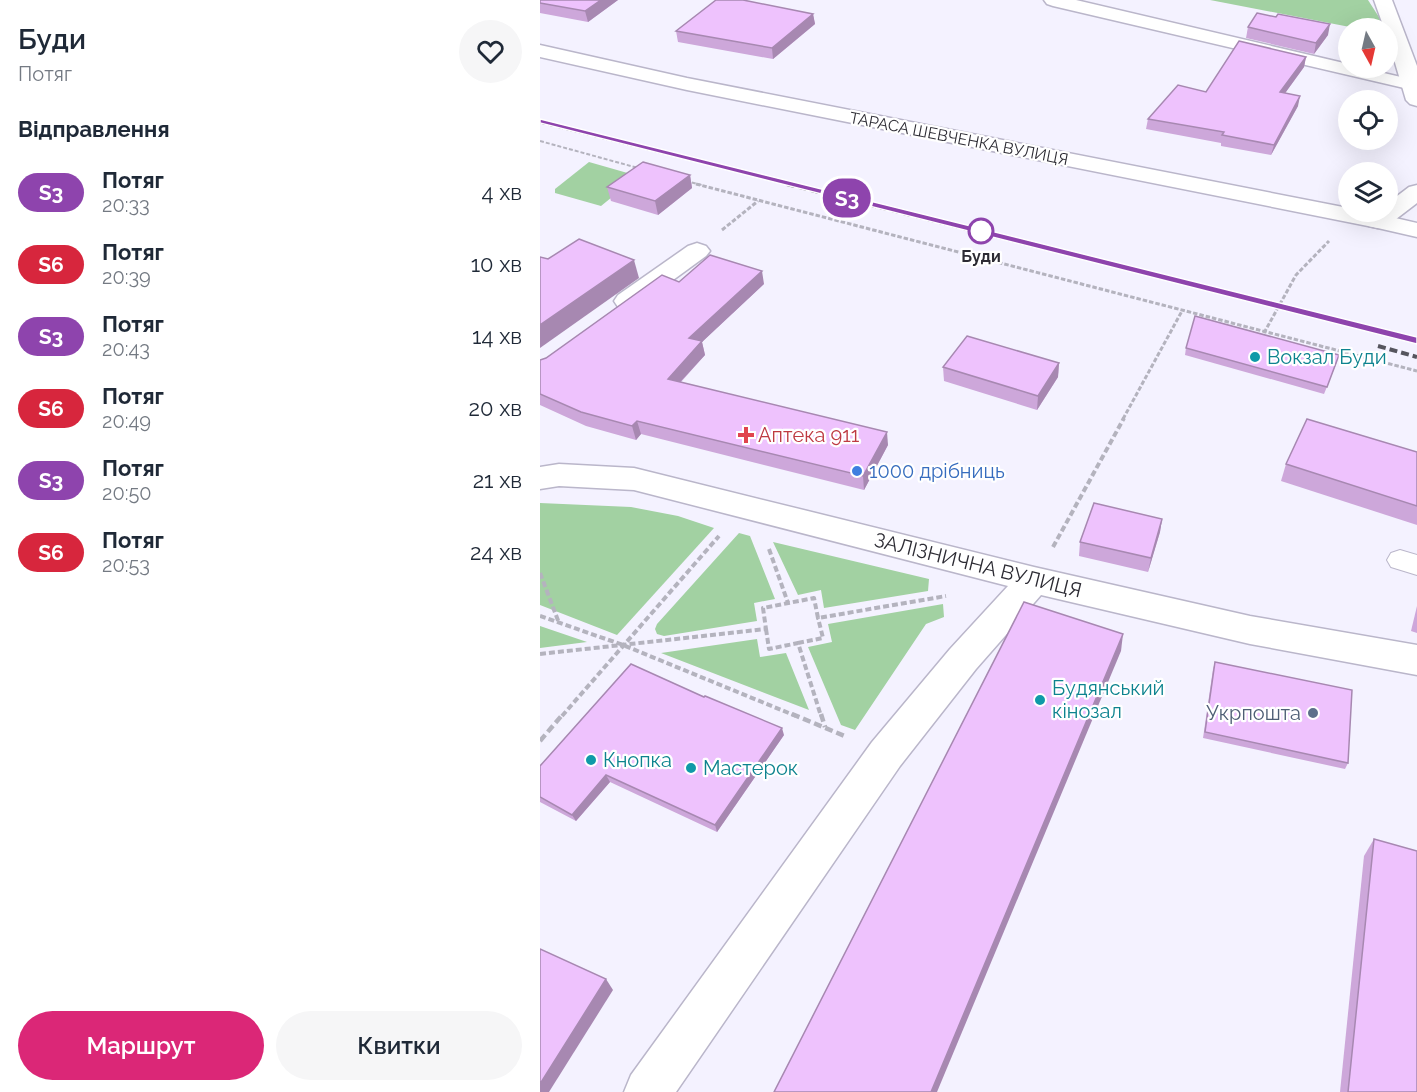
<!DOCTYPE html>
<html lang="uk">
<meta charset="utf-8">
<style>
:root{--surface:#fff;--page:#f6f6f7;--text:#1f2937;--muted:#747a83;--accent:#db2777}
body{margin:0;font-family:Raleway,sans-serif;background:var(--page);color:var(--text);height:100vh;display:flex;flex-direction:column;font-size:22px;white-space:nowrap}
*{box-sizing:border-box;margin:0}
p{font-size:20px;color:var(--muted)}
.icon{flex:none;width:33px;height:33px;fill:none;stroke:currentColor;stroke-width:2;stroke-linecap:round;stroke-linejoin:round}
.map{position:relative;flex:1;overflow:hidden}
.details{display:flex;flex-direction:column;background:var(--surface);width:540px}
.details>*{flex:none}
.badge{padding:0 12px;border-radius:20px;font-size:21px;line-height:39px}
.needle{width:39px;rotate:172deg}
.buttons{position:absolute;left:798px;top:18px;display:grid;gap:12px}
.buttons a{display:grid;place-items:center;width:60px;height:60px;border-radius:50%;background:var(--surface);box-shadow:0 6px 24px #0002;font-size:30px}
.map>.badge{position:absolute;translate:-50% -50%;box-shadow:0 0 0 3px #fff}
h2{padding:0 18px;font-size:22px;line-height:54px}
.round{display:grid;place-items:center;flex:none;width:63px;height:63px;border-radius:32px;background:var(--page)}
.overview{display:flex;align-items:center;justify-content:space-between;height:102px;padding:0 18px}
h1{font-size:28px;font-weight:600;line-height:45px}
.primary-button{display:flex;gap:12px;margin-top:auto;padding:12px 18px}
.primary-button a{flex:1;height:69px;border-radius:36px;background:var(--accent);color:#fff;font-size:24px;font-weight:600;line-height:69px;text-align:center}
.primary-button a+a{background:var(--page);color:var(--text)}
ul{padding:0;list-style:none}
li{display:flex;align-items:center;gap:18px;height:72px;padding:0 18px}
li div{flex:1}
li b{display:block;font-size:22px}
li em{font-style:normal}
li .badge{min-width:66px;font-weight:700;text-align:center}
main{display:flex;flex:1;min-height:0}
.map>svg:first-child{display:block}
.green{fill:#a2d1a2}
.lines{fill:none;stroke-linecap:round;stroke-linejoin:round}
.service-casing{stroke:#bab6ca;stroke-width:2}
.minor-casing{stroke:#bab6ca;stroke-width:3}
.tertiary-casing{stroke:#bab6ca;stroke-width:3}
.path-far3{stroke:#b4b3be;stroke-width:2;stroke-dasharray:4 2;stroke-linecap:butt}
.path-far2{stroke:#b4b3be;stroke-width:3;stroke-dasharray:4.5 2;stroke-linecap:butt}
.path-far1{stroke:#b4b3be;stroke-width:4;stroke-dasharray:6 3;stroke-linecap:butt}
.path{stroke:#b4b3be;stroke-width:4.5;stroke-dasharray:8 4;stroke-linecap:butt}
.service{fill:#fff;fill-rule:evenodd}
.minor{fill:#fff;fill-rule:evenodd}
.tertiary{fill:#fff;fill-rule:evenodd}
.rail-far1{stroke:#56555e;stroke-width:3;stroke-dasharray:6 3;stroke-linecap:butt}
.rail{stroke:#56555e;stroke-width:4;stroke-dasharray:8 4;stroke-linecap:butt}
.wall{fill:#cda7da}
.shaded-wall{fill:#a788b1}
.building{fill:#eec2fd;stroke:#a788b1;stroke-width:1.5}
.line{fill:#8e44ad;stroke:#fff;stroke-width:1.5}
.stop-dot{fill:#fff;stroke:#8e44ad;stroke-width:3}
.culture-dot{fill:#0f9aa8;stroke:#fff;stroke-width:2}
.health-dot{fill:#e0444e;stroke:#fff;stroke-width:2}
.shop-dot{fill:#3f7fe0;stroke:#fff;stroke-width:2}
.service-dot{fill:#5c6f8a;stroke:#fff;stroke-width:2}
.labels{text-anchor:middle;stroke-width:4.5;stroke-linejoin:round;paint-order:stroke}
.far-street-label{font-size:16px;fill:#2c2b33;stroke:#fff}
.far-stop-label{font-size:16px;font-weight:bold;fill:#2c2b33;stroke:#fff}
.culture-label{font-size:20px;fill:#0d838f;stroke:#fff;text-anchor:start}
.health-label{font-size:20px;fill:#be3a42;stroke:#fff;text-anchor:start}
.shop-label{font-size:20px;fill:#366cbe;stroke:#fff;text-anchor:start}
.street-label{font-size:20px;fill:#2c2b33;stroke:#fff}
.service-label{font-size:20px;fill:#4e5e75;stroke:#fff;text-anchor:end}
</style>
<main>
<section class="details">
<div class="overview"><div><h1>Буди</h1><p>Потяг</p></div><a class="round"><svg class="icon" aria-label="heart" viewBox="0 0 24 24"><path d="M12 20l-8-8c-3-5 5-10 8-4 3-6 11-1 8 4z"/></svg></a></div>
<h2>Відправлення</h2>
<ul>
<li><span class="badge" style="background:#8e44ad;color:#fff">S3</span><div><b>Потяг</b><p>20:33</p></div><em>4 хв</em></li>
<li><span class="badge" style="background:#d7263d;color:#fff">S6</span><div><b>Потяг</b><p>20:39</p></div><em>10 хв</em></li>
<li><span class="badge" style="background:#8e44ad;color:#fff">S3</span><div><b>Потяг</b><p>20:43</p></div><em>14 хв</em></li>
<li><span class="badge" style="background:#d7263d;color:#fff">S6</span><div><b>Потяг</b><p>20:49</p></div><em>20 хв</em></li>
<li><span class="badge" style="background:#8e44ad;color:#fff">S3</span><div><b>Потяг</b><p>20:50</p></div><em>21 хв</em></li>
<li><span class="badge" style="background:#d7263d;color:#fff">S6</span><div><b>Потяг</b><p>20:53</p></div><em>24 хв</em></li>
</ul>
<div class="primary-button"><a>Маршрут</a><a>Квитки</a></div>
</section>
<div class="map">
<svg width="877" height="1092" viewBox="0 0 877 1092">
<rect width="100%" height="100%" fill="#f4f2ff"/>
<g class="green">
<path d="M670,0h158l18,28h-31z"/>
<path d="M49,162l49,14 -37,30 -46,-13v-4z"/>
<path d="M0,503l91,4 47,9 36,12 -97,107 -77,-30z"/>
<path d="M199,533l11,3 25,63 -21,4 3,18 -93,15 -7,-2 -2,-5 2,-5z"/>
<path d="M233,542l156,37 -1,12 -104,17 -3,-18 -23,5z"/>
<path d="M403,604l1,13 -18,7 -71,106 -14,-5 -33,-78 24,-5 -4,-18z"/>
<path d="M0,626l47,16 -47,6z"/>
<path d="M217,639l3,18 26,-4 23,57 -148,-57z"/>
</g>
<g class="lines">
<defs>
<path id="service" d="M860,550l17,5v20l-26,-8 -4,-7 4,-7z"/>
<g id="minor">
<path d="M504,0h32l272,64v4h14l52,12 3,1v10l-364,-85 -6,-2z"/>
<path d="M838,214l39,9v14l-48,-11 -3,-5 3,-5z"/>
<path d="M157,243l9,3 4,5 -4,5 -70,51 -9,2 -9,-2 -4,-6 4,-6 70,-49z"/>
<path d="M19,464l75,4 400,99 216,49 167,29v30l-167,-31 -209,-49 -65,74 -76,97 -224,326h-52l7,-17 241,-333 78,-93 58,-63 -374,-96 -75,-4 -19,3v-22z"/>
</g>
<g id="tertiary">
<path d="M834,0h18l25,66v40l-7,-2 -4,-4 -18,-61v-11h-4z"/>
<path d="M0,45l147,33 661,130v4h40v-9l21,-16 8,-2v18l-30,23 -9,2 -691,-138 -147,-33z"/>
</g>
</defs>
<use href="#service" class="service-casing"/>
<use href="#minor" class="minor-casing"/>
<use href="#tertiary" class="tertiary-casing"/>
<g class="path-far3">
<path d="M0,141l98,27"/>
<path d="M146,181l16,4"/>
</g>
<g class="path-far2">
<path d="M156,184l721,187"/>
<path d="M182,230l36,-29"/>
<path d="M724,333l32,-58 33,-34"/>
<path d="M583,419l59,-108"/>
</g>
<g class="path-far1">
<path d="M513,547l71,-129"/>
<path d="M229,549l19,54"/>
<path d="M0,573l19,50"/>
<path d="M0,616l83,29 173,71"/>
<path d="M226,629l3,20 29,-6 23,73"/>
<path d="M258,643l25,-5 -5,-20"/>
<path d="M0,654l226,-25 -3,-21 51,-10 4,20 128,-22"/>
<path d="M22,716l157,-180"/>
</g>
<g class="path">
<path d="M252,714l55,23"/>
<path d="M281,714l4,13"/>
<path d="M0,741l23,-27"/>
</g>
<use href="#service" class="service"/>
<use href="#minor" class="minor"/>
<use href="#tertiary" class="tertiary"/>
<path class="rail-far1" d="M0,122l253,63"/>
<g class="rail">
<path d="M247,184l630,157"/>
<path d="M838,346l39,11"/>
</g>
</g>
<g class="wall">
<path d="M0,0h78l-30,22 -48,-9z"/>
<path d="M273,14l2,10 -42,35 -95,-17 -2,-11z"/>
<path d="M708,27l80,8 -14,19 -68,-16z"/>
<path d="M766,57l-2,10 -19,26 13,13 -27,49 -50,-9v-3l-75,-14 2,-10 58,-27z"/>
<path d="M150,175l2,13 -34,27 -47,-14 -4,-14z"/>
<path d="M139,282l85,2 -62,58 3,13 -24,27 207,63 -24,45 -223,-56 -5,6 -50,-14 -46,-21v-45l6,-2z"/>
<path d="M646,348l151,14 -13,32 -139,-39z"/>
<path d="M519,363l-1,14 -21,33 -93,-29 -1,-14z"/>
<path d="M877,452v73l-136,-44 5,-17z"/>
<path d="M622,519l-2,13 -12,40 -69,-16 1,-14z"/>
<path d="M877,606v27l-6,-2z"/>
<path d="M675,662l133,101 -3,6 -142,-31 10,-69z"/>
<path d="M244,735l-67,97 -107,-50 -34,39 -36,-19v-36z"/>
<path d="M834,839l43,253h-77l24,-236z"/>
</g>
<g class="shaded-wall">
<path d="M61,0h17l-30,22 -3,-11z"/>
<path d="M273,14l2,10 -42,35 -1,-11z"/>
<path d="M790,24l-2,11 -14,19 2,-11z"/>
<path d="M766,57l-2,10 -26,36 2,-11z"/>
<path d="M760,96l-2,10 -27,49 3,-10z"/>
<path d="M150,175l2,13 -34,27 -3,-14z"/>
<path d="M94,260l5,18 -99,70v-23z"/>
<path d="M222,271l2,13 -62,58 3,13 -34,37 -3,-13 21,-41z"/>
<path d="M519,363l-1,14 -21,33 1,-14z"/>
<path d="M97,421l4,13 -5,6 -4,-14z"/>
<path d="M347,432l1,13 -24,45 -1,-14z"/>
<path d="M622,519l-2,13 -12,40 3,-14z"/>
<path d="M583,634l-2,17 -184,441h-6z"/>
<path d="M242,728l2,7 -67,97 -2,-7z"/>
<path d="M66,775l4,7 -34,39 -4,-6z"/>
<path d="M66,979l7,11 -64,102h-9v-8z"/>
</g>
<g class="building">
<path d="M0,0h61l-16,11 -45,-8z"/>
<path d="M176,0h27l70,14 -41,34 -96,-17z"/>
<path d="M717,13l19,4 2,-3 52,10 -14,19 -68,-16z"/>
<path d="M699,41l67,16 -26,35 20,4 -26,49 -52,-10 2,-3 -76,-13 30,-34 28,7z"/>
<path d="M103,162l47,13 -35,26 -48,-14z"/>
<path d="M39,239l55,21 -94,65v-68l8,2z"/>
<path d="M170,255l52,16 -73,67 13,3 -34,38 219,53 -24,44 -226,-55 -5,5 -51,-14 -41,-18v-34l6,-2 116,-83 17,7z"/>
<path d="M655,316l144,39 -12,32 -141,-39z"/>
<path d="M427,336l92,27 -21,33 -95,-29z"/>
<path d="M767,419l110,33v54l-131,-42z"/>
<path d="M554,503l68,16 -11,39 -71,-16z"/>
<path d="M484,602l99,32 -192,458h-157z"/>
<path d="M675,662l137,28 -4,73 -143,-31z"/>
<path d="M91,664l73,33 1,-1 77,32 -67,97 -109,-50 -34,40 -32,-18v-31z"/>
<path d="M834,839l43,12v241h-69z"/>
<path d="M0,949l66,30 -66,105z"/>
</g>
<path class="line" d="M0,119l877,218v7l-877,-221z"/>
<circle class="stop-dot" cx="441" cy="231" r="12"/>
<g class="culture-dot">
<circle cx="715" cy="357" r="6"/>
<circle cx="500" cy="700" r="6"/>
<circle cx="51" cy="760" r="6"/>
<circle cx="151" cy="768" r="6"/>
</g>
<path class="health-dot" d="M203 426h6v6h6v6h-6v6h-6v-6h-6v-6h6z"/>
<circle class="shop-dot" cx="317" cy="471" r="6"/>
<circle class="service-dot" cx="773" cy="713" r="6"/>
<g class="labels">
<g class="far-street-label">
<text transform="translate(419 138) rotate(11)" y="6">ТАРАСА ШЕВЧЕНКА ВУЛИЦЯ</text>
</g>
<g class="far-stop-label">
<text x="441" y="262">Буди</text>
</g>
<g class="culture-label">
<text x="727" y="364">Вокзал Буди</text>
<text x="512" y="695">Будянський<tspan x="512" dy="23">кінозал</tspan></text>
<text x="63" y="767">Кнопка</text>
<text x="163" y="775">Мастерок</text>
</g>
<g class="health-label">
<text x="218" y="442">Аптека 911</text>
</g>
<g class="shop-label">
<text x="329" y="478">1000 дрібниць</text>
</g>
<g class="street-label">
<text transform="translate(438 565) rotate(14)" y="7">ЗАЛІЗНИЧНА ВУЛИЦЯ</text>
</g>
<g class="service-label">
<text x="761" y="720">Укрпошта</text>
</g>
</g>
</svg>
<div class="buttons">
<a><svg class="needle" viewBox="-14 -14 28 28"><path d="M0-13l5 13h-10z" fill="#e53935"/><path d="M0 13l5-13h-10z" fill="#747a83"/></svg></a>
<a><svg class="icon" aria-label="locate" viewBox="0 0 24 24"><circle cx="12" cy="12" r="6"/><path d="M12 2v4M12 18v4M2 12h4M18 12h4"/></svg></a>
<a><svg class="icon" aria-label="layers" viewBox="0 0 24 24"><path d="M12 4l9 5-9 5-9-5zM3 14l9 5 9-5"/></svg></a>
</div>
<b class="badge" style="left:307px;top:198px;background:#8e44ad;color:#fff">S3</b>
</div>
</main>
